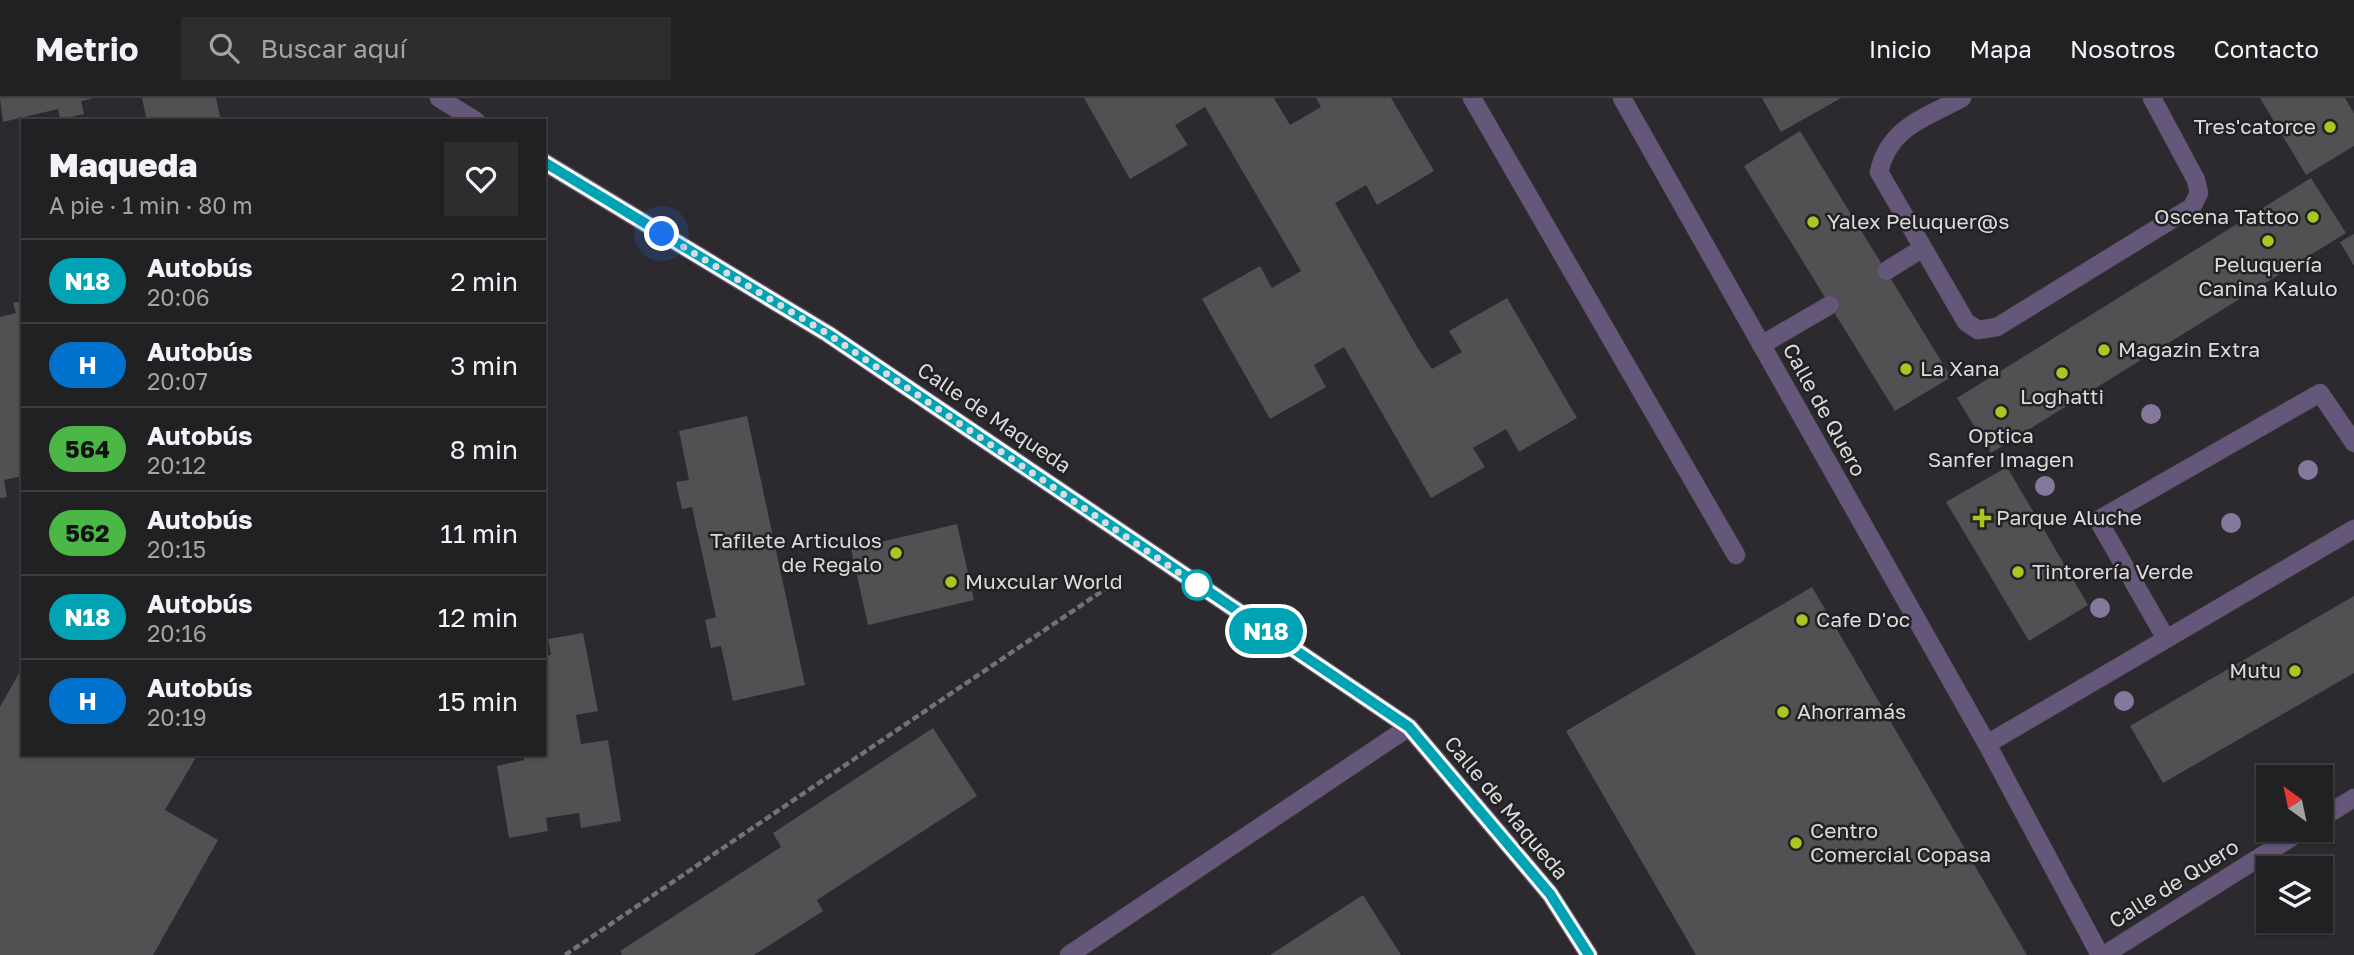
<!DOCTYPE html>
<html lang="es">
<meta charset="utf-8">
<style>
:root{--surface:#212022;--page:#2d2d2f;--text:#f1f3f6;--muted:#a2a3a5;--line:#3e3e40}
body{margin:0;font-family:"Golos Text",sans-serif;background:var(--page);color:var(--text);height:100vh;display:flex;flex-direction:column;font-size:26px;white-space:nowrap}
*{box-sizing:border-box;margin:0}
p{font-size:23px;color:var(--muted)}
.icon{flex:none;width:38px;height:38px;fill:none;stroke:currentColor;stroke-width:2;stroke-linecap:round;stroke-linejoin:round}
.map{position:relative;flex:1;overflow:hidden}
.panel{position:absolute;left:21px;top:21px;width:525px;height:637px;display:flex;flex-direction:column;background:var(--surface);border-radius:0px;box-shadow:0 2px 5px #0004,0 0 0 2px var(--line)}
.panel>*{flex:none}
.badge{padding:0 14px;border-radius:23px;font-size:24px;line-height:46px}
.needle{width:46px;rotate:327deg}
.fabs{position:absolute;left:2256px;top:667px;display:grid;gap:14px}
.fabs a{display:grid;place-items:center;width:77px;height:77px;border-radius:0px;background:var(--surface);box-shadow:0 2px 5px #0004,0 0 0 2px var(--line);font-size:35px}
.you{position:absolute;width:35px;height:35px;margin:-18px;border:5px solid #fff;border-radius:50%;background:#1a73e8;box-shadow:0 0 0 10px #1a73e833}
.map>.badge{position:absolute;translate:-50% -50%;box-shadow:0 0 0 4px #fff}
.round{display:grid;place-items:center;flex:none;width:74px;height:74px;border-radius:0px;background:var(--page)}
.headline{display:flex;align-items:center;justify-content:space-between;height:119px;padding:0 28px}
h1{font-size:33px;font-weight:800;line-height:52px}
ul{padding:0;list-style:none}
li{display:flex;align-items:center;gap:21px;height:84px;padding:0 28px;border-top:2px solid var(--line)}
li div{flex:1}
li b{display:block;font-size:26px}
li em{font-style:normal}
li .badge{min-width:77px;font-weight:700;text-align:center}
header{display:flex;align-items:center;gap:42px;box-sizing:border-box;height:98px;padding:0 35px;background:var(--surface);border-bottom:2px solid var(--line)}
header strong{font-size:33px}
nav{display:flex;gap:38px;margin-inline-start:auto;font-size:24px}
.search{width:490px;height:63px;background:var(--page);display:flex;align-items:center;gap:18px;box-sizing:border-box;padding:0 24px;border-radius:0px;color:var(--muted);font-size:26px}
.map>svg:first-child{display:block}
.building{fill:#515053}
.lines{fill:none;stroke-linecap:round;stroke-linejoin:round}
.service-casing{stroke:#48464a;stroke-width:19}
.minor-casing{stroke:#48464a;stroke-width:19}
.path{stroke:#747275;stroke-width:4.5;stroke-dasharray:7 3.5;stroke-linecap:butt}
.service{stroke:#64577a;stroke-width:18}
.minor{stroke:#64577a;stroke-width:18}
.tree{fill:#86779d}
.line-casing{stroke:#fff;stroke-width:16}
.line{stroke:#00a3b4;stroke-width:10}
.walk{stroke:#dbdadc;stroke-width:7;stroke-dasharray:0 12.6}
.poi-dot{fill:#a6c821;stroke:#222124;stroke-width:2.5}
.stop-dot{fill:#fff;stroke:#00a3b4;stroke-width:3.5}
.labels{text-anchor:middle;stroke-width:5;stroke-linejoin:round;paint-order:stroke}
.poi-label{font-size:21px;fill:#dbdadc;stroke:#222124;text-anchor:start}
.street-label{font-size:21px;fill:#dbdadc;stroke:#222124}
</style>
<header>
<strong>Metrio</strong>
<div class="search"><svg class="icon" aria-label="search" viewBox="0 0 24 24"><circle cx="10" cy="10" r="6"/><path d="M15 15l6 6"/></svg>Buscar aquí</div>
<nav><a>Inicio</a><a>Mapa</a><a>Nosotros</a><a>Contacto</a></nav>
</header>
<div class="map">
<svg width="2354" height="857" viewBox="0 0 2354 857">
<rect width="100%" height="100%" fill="#2c2a2e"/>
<g class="building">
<path d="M0,0h91v1l-10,2 3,13 -24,5 -2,-10 -55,13z"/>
<path d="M142,0h74l5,23h-74z"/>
<path d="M1084,0h190l16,27 31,-18 -5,-9h75l43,73 -57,34 -11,-20 -31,18 82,144 15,22 30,-17 -13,-21 58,-33 70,120 -58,34 -13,-23 -33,19 12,19 -54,31 -87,-151 -30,18 12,22 -56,32 -68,-120 58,-33 12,22 29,-17 -96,-164 -30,18 13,20 -58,34z"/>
<path d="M1762,0h79l-60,34z"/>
<path d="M2260,0h85l9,15v33l-48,29z"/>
<path d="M1800,33l151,246 -56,34 -151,-245z"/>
<path d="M2311,80l35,55 -355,220 -34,-55z"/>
<path d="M2354,136v32l-14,-24z"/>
<path d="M23,203v175l-19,4 3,17 -7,1v-181l16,-4 -3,-10z"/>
<path d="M747,318l58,269 -72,16 -12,-55 -10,2 -6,-28 11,-3 -24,-110 -10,2 -6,-27 13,-2 -10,-49z"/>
<path d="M2007,369l81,138 -59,36 -83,-139z"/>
<path d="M957,426l17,76 -106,25 -17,-76z"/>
<path d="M1812,489l215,368h-331l-130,-224z"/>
<path d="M2354,498v77l-191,110 -33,-57z"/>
<path d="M583,535l15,78 -22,4 5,29 27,-4 13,81 -40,7 -2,-15 -33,5 2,13 -39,7 -12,-72 27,-6 -1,-6h21v-98l7,-1 -3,-16z"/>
<path d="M23,568v88h175l-33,56 53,30 -65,115h-153v-248z"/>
<path d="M933,630l44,68 -160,104 6,11 -69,44h-132l-2,-4 161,-104 -8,-14z"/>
<path d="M1363,797l38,60h-131z"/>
</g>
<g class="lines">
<defs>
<g id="service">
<path d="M1472,0l264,457"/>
<path d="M1962,0c-37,20 -73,29 -83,74l87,150 12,8 19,-3 195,-120 7,-14 -3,-13 -44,-82"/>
<path d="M1886,173l37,-23"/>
<path d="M1761,247l69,-40"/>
<path d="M2165,539l-67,-117 222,-127 34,50"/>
<path d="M1987,646l367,-215"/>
<path d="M2320,721l34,-21"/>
<path d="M2104,857l199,-125"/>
</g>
<g id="minor">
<path d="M439,0l37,23"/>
<path d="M1622,0l365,646 113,211"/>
<path d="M544,64l284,172 581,393 141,167 39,61"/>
<path d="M1069,857l340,-228"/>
</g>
</defs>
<use href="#service" class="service-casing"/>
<use href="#minor" class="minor-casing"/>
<path class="path" d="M565,857l555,-376"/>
<use href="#service" class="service"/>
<use href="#minor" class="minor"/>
</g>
<g class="tree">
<circle cx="2151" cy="316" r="10"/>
<circle cx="2308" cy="372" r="10"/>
<circle cx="2045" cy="388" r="10"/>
<circle cx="2231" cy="425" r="10"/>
<circle cx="2100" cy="510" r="10"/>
<circle cx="2124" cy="603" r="10"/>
</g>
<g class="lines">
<defs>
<path id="line" d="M544,64l284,172 581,393 141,167 39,61"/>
</defs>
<use href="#line" class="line-casing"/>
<use href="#line" class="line"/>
<path class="walk" d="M662,136l166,100 369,251"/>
</g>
<g class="poi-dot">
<circle cx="2330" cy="29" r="7"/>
<circle cx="2313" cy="119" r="7"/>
<circle cx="1813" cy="124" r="7"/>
<circle cx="2268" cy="143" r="7"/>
<circle cx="2104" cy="252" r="7"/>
<circle cx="1906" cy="271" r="7"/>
<circle cx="2062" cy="275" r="7"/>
<circle cx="2001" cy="314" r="7"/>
<path d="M1978.5 409.5h7v7h7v7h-7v7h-7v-7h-7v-7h7z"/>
<circle cx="896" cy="455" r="7"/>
<circle cx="2018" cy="474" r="7"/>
<circle cx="951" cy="484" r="7"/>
<circle cx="1802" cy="522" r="7"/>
<circle cx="2295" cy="573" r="7"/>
<circle cx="1783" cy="614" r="7"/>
<circle cx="1796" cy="745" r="7"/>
</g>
<circle class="stop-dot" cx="1197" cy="487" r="14"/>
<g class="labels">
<g class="poi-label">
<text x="2316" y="36" text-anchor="end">Tres'catorce</text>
<text x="2299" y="126" text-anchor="end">Oscena Tattoo</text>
<text x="1827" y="131">Yalex Peluquer@s</text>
<text x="2268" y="174" text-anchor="middle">Peluquería<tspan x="2268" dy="24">Canina Kalulo</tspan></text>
<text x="2118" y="259">Magazin Extra</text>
<text x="1920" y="278">La Xana</text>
<text x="2062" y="306" text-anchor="middle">Loghatti</text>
<text x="2001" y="345" text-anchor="middle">Optica<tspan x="2001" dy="24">Sanfer Imagen</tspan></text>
<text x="1996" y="427">Parque Aluche</text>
<text x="882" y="450" text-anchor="end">Tafilete Articulos<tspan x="882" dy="24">de Regalo</tspan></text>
<text x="2032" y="481">Tintorería Verde</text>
<text x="965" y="491">Muxcular World</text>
<text x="1816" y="529">Cafe D'oc</text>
<text x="2281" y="580" text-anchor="end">Mutu</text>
<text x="1797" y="621">Ahorramás</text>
<text x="1810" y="740">Centro<tspan x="1810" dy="24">Comercial Copasa</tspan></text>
</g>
<g class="street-label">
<text transform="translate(1824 312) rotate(61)" y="7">Calle de Quero</text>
<text transform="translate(994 320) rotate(34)" y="7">Calle de Maqueda</text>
<text transform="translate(1506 710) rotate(50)" y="7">Calle de Maqueda</text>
<text transform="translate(2174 786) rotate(-32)" y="7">Calle de Quero</text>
</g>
</g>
</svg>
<div class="fabs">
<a><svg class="needle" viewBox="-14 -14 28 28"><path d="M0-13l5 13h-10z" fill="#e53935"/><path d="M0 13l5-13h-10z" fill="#a2a3a5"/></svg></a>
<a><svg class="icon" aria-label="layers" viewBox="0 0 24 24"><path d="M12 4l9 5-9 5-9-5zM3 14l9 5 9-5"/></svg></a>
</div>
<div class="you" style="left:662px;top:136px"></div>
<b class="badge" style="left:1266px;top:533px;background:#00a3b4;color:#fff">N18</b>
<section class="panel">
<div class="headline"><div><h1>Maqueda</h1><p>A pie · 1 min · 80 m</p></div><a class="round"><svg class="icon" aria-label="heart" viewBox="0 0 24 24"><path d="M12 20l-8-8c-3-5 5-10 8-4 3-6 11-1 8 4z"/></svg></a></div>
<ul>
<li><span class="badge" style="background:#00a3b4;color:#fff">N18</span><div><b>Autobús</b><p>20:06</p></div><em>2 min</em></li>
<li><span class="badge" style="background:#0072ce;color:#fff">H</span><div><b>Autobús</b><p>20:07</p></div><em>3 min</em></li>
<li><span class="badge" style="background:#4ab747;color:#111">564</span><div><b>Autobús</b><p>20:12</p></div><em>8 min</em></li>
<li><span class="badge" style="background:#4ab747;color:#111">562</span><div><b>Autobús</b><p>20:15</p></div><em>11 min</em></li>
<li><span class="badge" style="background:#00a3b4;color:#fff">N18</span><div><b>Autobús</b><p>20:16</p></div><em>12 min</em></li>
<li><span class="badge" style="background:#0072ce;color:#fff">H</span><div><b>Autobús</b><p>20:19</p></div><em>15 min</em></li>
</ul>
</section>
</div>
